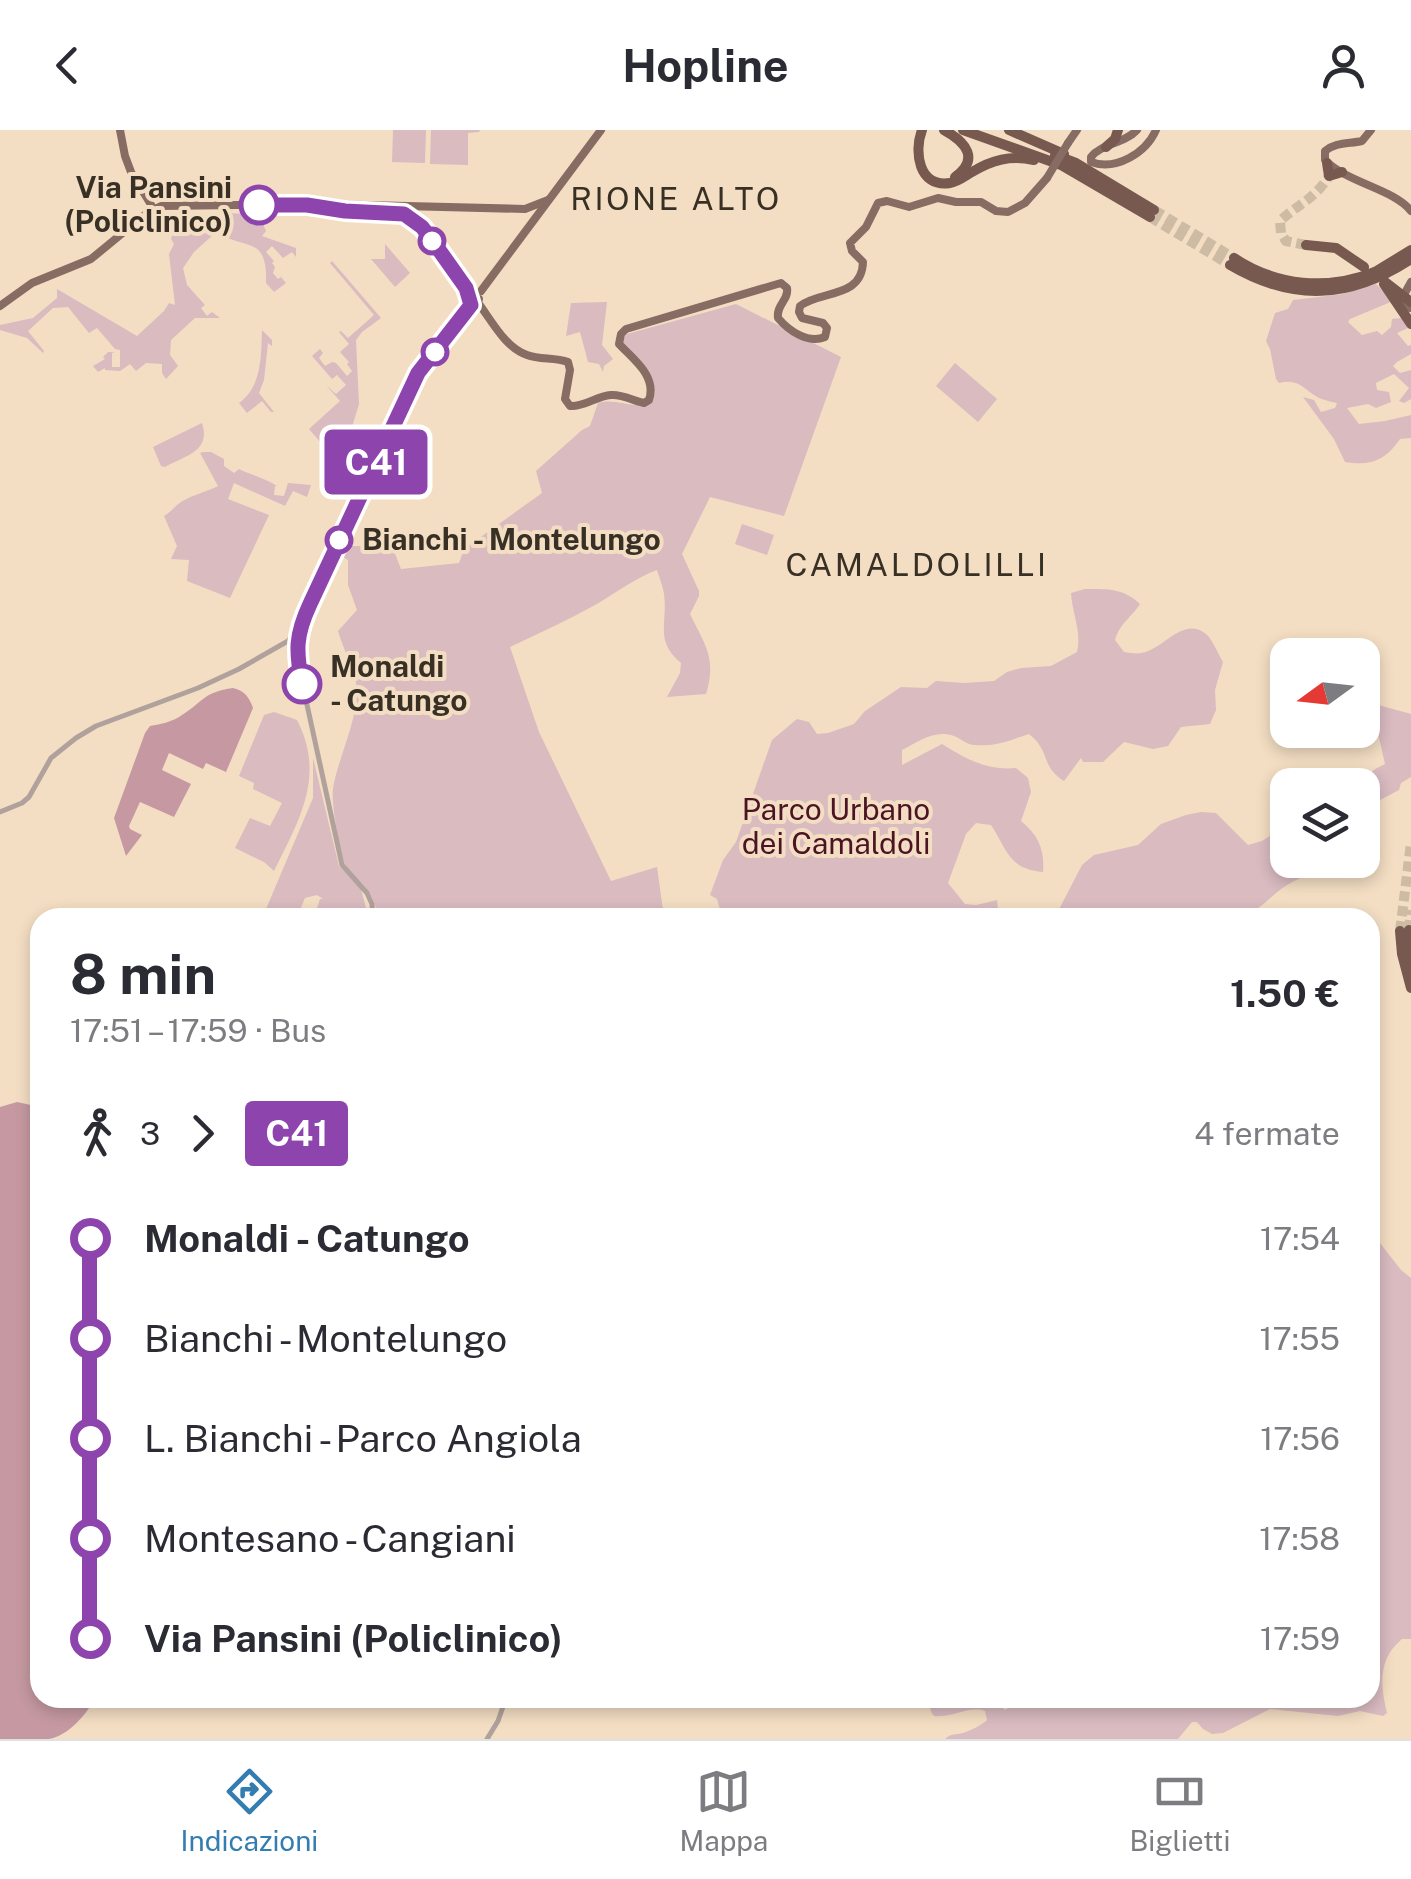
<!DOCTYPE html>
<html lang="it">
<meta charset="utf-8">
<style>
:root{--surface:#fff;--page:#f2f2f3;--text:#2b2b33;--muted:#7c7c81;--line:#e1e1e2;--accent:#347db1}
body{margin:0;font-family:"Public Sans",sans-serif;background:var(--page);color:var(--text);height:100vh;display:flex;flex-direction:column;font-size:38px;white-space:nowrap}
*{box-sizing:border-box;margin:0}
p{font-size:32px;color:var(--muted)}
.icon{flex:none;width:55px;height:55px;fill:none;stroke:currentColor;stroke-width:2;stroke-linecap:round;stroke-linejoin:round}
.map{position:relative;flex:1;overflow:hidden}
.sheet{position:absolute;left:30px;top:778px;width:1350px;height:800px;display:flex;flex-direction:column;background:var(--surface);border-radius:30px;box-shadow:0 5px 15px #0003}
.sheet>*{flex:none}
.badge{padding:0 20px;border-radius:8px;font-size:35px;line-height:65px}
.needle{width:65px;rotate:255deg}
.buttons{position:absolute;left:1270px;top:508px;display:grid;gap:20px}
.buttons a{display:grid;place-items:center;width:110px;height:110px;border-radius:20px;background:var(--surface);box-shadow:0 5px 15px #0003;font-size:50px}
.map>.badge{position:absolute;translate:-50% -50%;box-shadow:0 0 0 5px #fff}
.legs{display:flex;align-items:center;gap:15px;height:110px;padding:0 40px;font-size:32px}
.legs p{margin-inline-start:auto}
.head{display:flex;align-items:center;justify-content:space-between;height:170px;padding:0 40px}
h1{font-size:55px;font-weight:700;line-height:75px}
ul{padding:0 40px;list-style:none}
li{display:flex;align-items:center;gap:35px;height:100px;font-size:38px}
li i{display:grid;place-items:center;width:15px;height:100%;margin:0 12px;background:currentColor}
li i::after{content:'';width:25px;height:25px;margin:-12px;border:8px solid;border-radius:50%;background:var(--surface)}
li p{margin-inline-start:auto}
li:first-child i{background:linear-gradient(#0000 50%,currentColor 0)}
li:last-child i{background:linear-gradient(currentColor 50%,#0000 0)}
header{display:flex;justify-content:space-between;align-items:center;height:130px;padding:0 40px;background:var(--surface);font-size:45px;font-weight:700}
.menu{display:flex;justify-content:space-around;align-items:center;height:140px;border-top:2px solid var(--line);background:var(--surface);font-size:28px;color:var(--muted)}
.menu a{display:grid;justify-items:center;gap:5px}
.menu .on{color:var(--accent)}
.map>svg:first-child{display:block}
.green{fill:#d9bbc0}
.forest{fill:#c699a2}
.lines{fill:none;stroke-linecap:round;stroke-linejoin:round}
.highway-tunnel{stroke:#cebba3;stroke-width:10;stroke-dasharray:10 5;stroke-linecap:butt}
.minor{stroke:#b1a19c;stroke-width:5}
.major{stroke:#866c63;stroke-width:8}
.highway{stroke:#77594f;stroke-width:10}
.major-bridge{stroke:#866c63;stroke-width:8}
.highway-bridge{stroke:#77594f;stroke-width:10}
.line-1-casing{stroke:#fff;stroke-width:22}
.line-1{stroke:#8e44ad;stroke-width:15}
.stop-1-dot{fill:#fff;stroke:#8e44ad;stroke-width:5}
.labels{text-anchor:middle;stroke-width:8;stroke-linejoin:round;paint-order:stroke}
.stop-label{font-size:30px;font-weight:bold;fill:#383025;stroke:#f3dec3;text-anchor:start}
.park-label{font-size:30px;fill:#4b1324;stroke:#f3dec3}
.neighbourhood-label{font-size:32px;letter-spacing:2.5px;fill:#383025;stroke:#f3dec3}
</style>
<header><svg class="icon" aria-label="back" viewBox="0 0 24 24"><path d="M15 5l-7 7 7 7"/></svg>Hopline<svg class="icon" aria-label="person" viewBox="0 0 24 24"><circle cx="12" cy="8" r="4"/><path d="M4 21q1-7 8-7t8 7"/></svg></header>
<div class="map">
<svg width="1411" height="1609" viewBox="0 0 1411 1609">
<rect width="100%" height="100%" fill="#f3dec3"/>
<g class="green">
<path d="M393,0h33l-1,33 -33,-1z"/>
<path d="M431,0h49l-1,2 -11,1v32l-38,-1z"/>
<path d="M221,83l38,1 7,17 -4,5 34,12v9l-4,-5 -9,6 -11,-12 -6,6 8,9 -2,2 3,4 -2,6 5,6 3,-2 5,6 -12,9 -8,-9c2,-54 -27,-28 -52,-56l1,-9z"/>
<path d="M171,84l29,1 3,8 11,11 -20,18 -11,16 4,17 18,20 -4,3 6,8 5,-4 8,6h-25l-24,22 -1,15 8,11 -12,13 -4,-6v-9l-16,-1 -10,8 -6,-7 -10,7 -15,-1v-2l-7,4 -5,-6 12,-7 -2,-2 5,-5h7l-3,1v14h8v-17l-5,-1 -18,-21 -8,5 -21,-26 -15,1 -25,23 16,20 -1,2 -16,-15 -27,-8v-5l33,-7 24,-20v-9l80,47 27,-25 5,-8 6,2 -6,-51 5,-10 -3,-5 2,-6 -9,-5z"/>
<path d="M385,114l25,29 -15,14 -24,-28h14z"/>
<path d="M332,131l49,57 -19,14 -6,8 3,64 -7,23 -19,30 -24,-28 31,-28 -14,-16 10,9 10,-9 -9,-10 -5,4 -20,-23 8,-7 3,4 -4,5 6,8 7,-4 4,1 11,13 5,-5 -5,-7 2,-2 -9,-10 9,-8 -10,-12 2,-1 7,7 26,-23 -44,-52z"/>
<path d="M1376,154l17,17 -43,18 -2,3 14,13 15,-4 5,4 9,-8 1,-8 10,-1 6,10 -11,5 11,13 3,-1v9l-14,8 -4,4 7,7 11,-3v29l-7,4 -5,-2 10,-13 -15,-14 -18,9 1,7 12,2 2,10 -15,6 -8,-4 -21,4 12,16 26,-3 26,-6v23l-11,1c-15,22 -30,27 -55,23l-11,-23 -31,-42 11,3 7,12 14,-4 2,-5c-2,0 -16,-4 -18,-5 -16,-8 -19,-20 -40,-15l-3,-4 -6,-30 -4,-8 9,-28 13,-4 5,-9 50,-6z"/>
<path d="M607,172l-5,43 11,14 -9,7 -1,6 -4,-8 -11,-2 -8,-30 -14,4 5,-33z"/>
<path d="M736,174l105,53 -57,159 -74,-19 -28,57 17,37v5l-9,18c15,31 27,44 16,80l-39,3 13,-24 1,-10c-27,-22 -13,-40 -17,-69 -1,-8 -5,-17 -7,-24 -22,8 -41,23 -62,35 -27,15 -56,28 -85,42l29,85 72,149 46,-14 7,50h-287c-1,-33 -29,-37 -34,-58 -4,-14 -12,-57 -10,-70 4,-30 28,-74 23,-106 -2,-13 -14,-38 -18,-52l19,-21 -9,-25v-25l-8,-5 4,-9h48l9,23 58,-6 5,-14 78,-56 -6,-22 46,-41 8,-4 8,-23c19,-6 36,8 54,-1 7,-25 -13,-41 -29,-57v-6l4,-5z"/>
<path d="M262,200l10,10v6l-4,-3 -4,37 -5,13 15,19h-3l-9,-11 -15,12 -8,-10c23,-17 22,-46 23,-73z"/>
<path d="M955,233l42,36 -19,23 -42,-36z"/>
<path d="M202,293c9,28 -15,32 -37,44l-4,-1 -8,-19z"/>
<path d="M203,322h8l13,7v7l10,7 5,-4c12,6 28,10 38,17h-2l-1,9 10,1 4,-13 23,2 -4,12 -14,-6 -8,15 -51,-23 -6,16 41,16 -39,83 -43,-17 2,-21 -18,-1 6,-13 -13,-30c5,-3 9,-7 13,-11 11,-9 29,-13 41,-19l-18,-33z"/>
<path d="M742,394l32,11 -7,20 -32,-11z"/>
<path d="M1085,459c23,0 38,-1 55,15 -10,15 -20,19 -25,36l9,12c9,1 15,3 24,-1 18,-6 37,-34 58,-17 7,6 12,20 17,28l-8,28 1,20 -6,14 -29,3 -13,19 -15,3 -29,-7 -21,20h-20l-2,-4 -17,23c-24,-15 -13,-30 -35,-47 -19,6 -33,13 -54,11 -8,0 -13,-6 -21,-9 -19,-7 -36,6 -52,14v15l40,-21c24,15 46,27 74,24l12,10 3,14 -10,29c17,14 24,28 22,51 -35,-3 -36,-23 -52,-47l-15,-2 -10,11 -18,49 17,21 11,1 21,-5 2,17h-277l-5,-18 -7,-4 13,-35 13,-18 36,-102 25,-21 12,3 8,12 11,-1 26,-9 11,-13 36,-24 26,1 9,-7 28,2 30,-2 13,-9 14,-4 30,-2 26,-14c5,-20 -5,-39 -6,-59z"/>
<path d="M1371,573l40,11v63l-10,6 -2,7 -36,19 -1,-24h-9c10,-8 21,-16 32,-21z"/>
<path d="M274,582l23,8c29,56 2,100 -23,151l-10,-9 -29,-14 15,-30 20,8 12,-23 -29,-14 1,-6 -15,-7 25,-61z"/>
<path d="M313,628l26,108 22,23 6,23 -34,-4 36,6v3h-55l6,-18h3l-6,-4 -12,3 -8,19 -50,1 10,-3 9,-6 47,-111z"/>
<path d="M1201,682l15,1 32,32 14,-4 25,-16 1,35 62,1c-20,8 -46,13 -63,24 -19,12 -25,26 -48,32h-184l27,-52 12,-10 44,-10 23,-21 25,-9z"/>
<path d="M1370,1100l31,40 10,8v361h-9c-24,20 -22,45 -15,74l-4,3 -23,-5 -22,5 -68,-7 -47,24 -11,1 -9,-5 -6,-7h-5l-14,17h-233c7,-6 10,-4 18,-6 7,-2 19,-8 24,-13l-2,-9c-16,-6 -33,7 -51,5 -5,-5 -3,-12 -8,-18h70l1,6 8,6 19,-12h346z"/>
</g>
<g class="forest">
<path d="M233,558c12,3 16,9 20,20l-27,64 -20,-9 -3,6 -34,-16 -7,17 29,14 -17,33 -34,-15 -11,24 1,3 12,6 -16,21 -12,-38 31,-85 5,-7c11,-2 22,-4 32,-11 22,-14 22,-23 51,-27z"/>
<path d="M17,972l23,5v591h55c-8,16 -27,38 -46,41 -16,0 -34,0 -49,0v-632z"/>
</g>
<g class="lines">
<g class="highway-tunnel">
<path d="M1154,80l80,48"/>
<path d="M1150,87l80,48"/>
<path d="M1306,115l-20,-4 -5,-8 -1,-12c18,-17 35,-22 49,-45"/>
<path d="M1409,800l2,-20"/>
<path d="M1400,801l11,-88"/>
</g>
<g class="minor">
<path d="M299,502l-2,27 45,206 25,28 5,11 1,14"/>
<path d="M0,682l22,-9 7,-6 22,-39 25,-20 20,-12 102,-38 41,-19 49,-28 13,-17 110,-237 8,-14 56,-73"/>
<path d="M487,1609l11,-18 8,-23"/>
</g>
<g class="major">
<path d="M120,0l5,26 6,16 22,36"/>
<path d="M1137,0c-13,14 -35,13 -46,27v5c25,9 55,-9 65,-32"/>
<path d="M1371,0l-9,11c-13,3 -26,1 -37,10v9c22,23 69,29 86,51"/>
<path d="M1068,13l9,-13"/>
<path d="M332,79l72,5 18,13 43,59 6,13h8"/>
<path d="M1411,152l-10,18 3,7 7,1"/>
<path d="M481,161l120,-161"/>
<path d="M476,170c15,19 28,47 51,55 13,5 28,2 41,7l2,8 -5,29 5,7c15,1 26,-10 41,-11 12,-1 22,6 33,8l5,-3c8,-24 -15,-40 -30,-56l2,-10 5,-5 155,-46 6,5c2,12 -11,17 -9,30 11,13 30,26 47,19l2,-9 -4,-5 -21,-5 -3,-6 1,-6c20,-16 62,-7 63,-44l-11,-11 -2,-8 16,-16 12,-24 9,-2 22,6 29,-9 18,4h25l15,9 12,1 17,-9 22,-25"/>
<path d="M0,176l32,-23 59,-24 56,-46 14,-7 164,-2 200,5 23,-9"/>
</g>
<g class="highway">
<path d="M922,0c-8,21 -4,58 28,53 8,-1 15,-7 22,-11 20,-12 38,-17 62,-12"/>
<path d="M944,0c22,12 36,29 11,47"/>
<path d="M963,0l98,35 89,52"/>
<path d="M1009,0l55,24"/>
<path d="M1106,17l9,-8 3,-9"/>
<path d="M1055,25l21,8 78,47"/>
<path d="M1327,33l2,13 13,-4"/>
<path d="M1306,115l30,3 28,19"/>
<path d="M1234,128c42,28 94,33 141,14"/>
<path d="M1230,135c63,37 120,34 181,-6"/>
<path d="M1384,154l27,40"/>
<path d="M1409,800l2,34"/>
<path d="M1400,801l2,23 9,34"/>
</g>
<path class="major-bridge" d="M1047,48l21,-35"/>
<g class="highway-bridge">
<path d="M1375,142l36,-22"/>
<path d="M1385,152l26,20"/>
</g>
</g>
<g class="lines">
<defs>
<path id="line-1" d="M259,75h48l38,6 59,3 18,13 10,13 34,48 5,17 -53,68 -108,231c-15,32 -14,47 -8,80"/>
</defs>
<use href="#line-1" class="line-1-casing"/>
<use href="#line-1" class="line-1"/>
</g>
<g class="stop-1-dot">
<circle cx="259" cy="75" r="18"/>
<circle cx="432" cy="111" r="12"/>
<circle cx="435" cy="222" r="12"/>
<circle cx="339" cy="410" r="12"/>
<circle cx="302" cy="554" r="18"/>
</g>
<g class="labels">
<g class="stop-label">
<text x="232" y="68" text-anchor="end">Via Pansini<tspan x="232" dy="34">(Policlinico)</tspan></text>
<text x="362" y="420">Bianchi - Montelungo</text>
<text x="330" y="547">Monaldi<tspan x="330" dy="34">- Catungo</tspan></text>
</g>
<g class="park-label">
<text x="836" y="690">Parco Urbano<tspan x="836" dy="34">dei Camaldoli</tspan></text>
</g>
<g class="neighbourhood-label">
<text x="676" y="80">RIONE ALTO</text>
<text x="917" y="446">CAMALDOLILLI</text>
</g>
</g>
</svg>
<div class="buttons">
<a><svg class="needle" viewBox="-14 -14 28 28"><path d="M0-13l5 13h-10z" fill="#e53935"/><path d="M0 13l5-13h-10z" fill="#7c7c81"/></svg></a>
<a><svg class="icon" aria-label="layers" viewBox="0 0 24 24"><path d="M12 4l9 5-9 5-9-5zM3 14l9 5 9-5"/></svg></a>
</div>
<b class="badge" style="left:376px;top:332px;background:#8e44ad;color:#fff">C41</b>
<section class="sheet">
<div class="head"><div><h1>8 min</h1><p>17:51 – 17:59 · Bus</p></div><b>1.50 €</b></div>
<div class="legs"><svg class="icon" aria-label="walk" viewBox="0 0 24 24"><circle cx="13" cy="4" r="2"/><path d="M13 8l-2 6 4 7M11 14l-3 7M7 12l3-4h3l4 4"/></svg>3<svg class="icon" aria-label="forward" viewBox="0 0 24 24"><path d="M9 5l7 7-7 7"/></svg><b class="badge" style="background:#8e44ad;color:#fff">C41</b><p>4 fermate</p></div>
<ul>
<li><i style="color:#8e44ad"></i><b>Monaldi - Catungo</b><p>17:54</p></li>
<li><i style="color:#8e44ad"></i><span>Bianchi - Montelungo</span><p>17:55</p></li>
<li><i style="color:#8e44ad"></i><span>L. Bianchi - Parco Angiola</span><p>17:56</p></li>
<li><i style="color:#8e44ad"></i><span>Montesano - Cangiani</span><p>17:58</p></li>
<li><i style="color:#8e44ad"></i><b>Via Pansini (Policlinico)</b><p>17:59</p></li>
</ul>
</section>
</div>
<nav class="menu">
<a class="on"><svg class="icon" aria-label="directions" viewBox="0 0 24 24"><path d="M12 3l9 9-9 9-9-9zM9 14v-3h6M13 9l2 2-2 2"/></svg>Indicazioni</a>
<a><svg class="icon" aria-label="map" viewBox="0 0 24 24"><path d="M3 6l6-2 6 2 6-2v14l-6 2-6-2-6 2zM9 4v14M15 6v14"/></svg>Mappa</a>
<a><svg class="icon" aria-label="tickets" viewBox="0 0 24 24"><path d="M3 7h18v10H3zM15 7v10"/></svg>Biglietti</a>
</nav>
